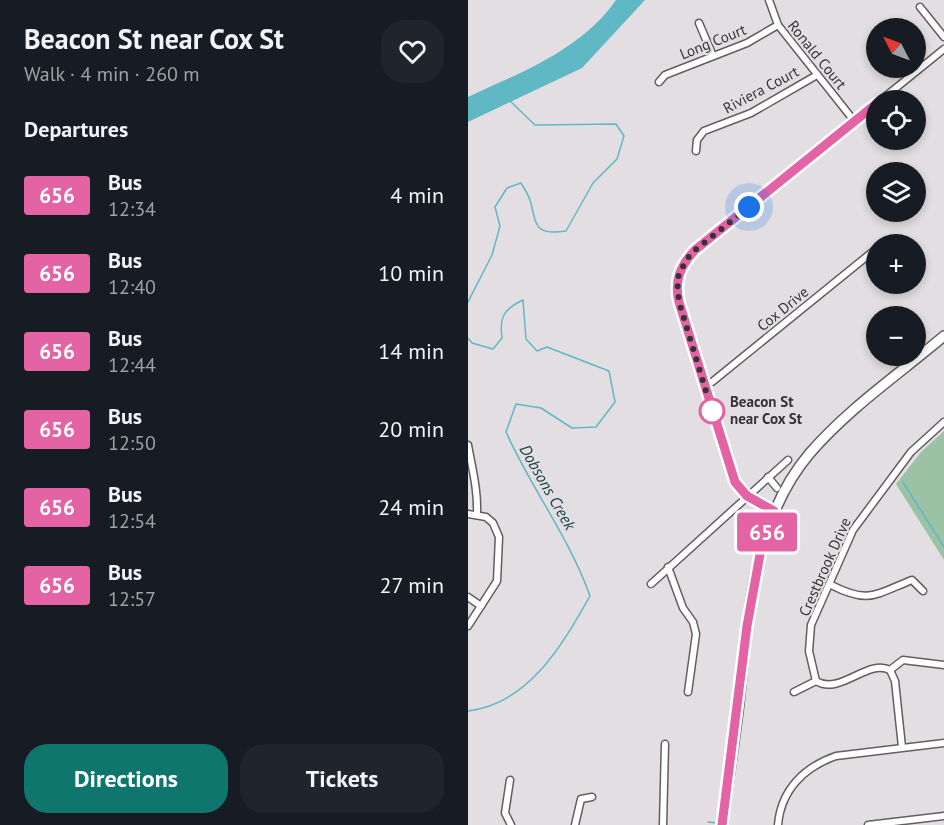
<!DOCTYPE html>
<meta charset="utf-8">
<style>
:root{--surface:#171b24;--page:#20242c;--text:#f1f3f6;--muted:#9ea1a6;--accent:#0f766e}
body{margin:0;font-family:"PT Sans",sans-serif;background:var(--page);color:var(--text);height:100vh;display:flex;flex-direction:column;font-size:22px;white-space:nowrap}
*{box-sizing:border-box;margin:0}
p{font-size:20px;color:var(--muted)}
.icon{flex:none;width:33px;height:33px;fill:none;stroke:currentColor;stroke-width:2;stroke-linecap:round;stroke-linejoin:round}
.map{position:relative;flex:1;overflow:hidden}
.side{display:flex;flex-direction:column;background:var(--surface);width:468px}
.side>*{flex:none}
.badge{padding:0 12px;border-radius:4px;font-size:21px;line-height:39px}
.needle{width:39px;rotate:312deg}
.tools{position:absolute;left:398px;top:18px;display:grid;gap:12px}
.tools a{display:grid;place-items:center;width:60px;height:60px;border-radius:50%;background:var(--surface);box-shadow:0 3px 9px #0003;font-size:30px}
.you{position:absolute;width:30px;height:30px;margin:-15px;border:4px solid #fff;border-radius:50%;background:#1a73e8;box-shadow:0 0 0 9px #1a73e833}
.map>.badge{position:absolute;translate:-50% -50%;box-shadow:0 0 0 3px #fff}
h2{padding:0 24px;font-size:22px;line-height:54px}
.round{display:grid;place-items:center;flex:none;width:63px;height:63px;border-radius:24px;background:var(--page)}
.summary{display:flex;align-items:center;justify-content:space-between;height:102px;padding:0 24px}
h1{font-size:28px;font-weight:700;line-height:45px}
.action{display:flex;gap:12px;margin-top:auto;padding:12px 24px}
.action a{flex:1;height:69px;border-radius:24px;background:var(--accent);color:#fff;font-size:24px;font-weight:700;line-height:69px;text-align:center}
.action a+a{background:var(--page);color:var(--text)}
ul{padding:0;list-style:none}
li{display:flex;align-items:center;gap:18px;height:78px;padding:0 24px}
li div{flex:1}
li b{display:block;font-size:22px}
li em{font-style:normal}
li .badge{min-width:66px;font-weight:700;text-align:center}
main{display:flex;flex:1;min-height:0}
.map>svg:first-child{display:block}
.green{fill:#9bc2a5}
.water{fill:#61b8c5}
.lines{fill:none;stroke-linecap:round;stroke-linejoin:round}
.stream{stroke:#61b8c5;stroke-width:1.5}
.minor-casing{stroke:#615e62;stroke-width:9}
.secondary-casing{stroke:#615e62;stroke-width:12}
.minor{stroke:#fff;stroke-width:6}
.secondary{stroke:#fff;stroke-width:9}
.line-casing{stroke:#fff;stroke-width:14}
.line{stroke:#e463a4;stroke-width:9}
.walk{stroke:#353435;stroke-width:6;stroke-dasharray:0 10.8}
.stop-dot{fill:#fff;stroke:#e463a4;stroke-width:3}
.labels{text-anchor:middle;stroke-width:4.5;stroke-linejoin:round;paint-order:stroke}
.street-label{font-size:15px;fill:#353435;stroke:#e2dee2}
.stop-label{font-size:15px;font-weight:bold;fill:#353435;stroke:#e2dee2;text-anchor:start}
.water-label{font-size:16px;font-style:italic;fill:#184147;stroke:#e2dee2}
</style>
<main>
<section class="side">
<div class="summary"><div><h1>Beacon St near Cox St</h1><p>Walk · 4 min · 260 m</p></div><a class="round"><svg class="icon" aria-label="heart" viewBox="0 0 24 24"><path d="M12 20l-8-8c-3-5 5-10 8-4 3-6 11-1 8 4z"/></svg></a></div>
<h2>Departures</h2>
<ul>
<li><span class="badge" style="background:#e463a4;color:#fff">656</span><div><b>Bus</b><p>12:34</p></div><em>4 min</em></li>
<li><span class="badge" style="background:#e463a4;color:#fff">656</span><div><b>Bus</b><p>12:40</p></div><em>10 min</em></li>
<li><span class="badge" style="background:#e463a4;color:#fff">656</span><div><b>Bus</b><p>12:44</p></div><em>14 min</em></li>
<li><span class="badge" style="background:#e463a4;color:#fff">656</span><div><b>Bus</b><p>12:50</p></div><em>20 min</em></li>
<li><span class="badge" style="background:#e463a4;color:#fff">656</span><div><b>Bus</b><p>12:54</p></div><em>24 min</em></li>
<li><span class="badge" style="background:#e463a4;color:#fff">656</span><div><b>Bus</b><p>12:57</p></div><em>27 min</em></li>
</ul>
<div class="action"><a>Directions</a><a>Tickets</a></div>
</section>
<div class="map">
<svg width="476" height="825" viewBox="0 0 476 825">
<rect width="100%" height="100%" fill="#e2dee2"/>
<path class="green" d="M476,431v129l-48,-76 25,-32z"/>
<path class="water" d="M148,0h29l-63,68 -114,54v-25c54,-25 113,-47 148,-97z"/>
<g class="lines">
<g class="stream">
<path d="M0,302l24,-47 8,-29 -5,-19 12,-19 14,-5c3,5 7,11 9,17 7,24 3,36 36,31l27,-48 24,-24 7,-23 -8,-12 -81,1 -26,-25"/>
<path d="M0,338l4,5 21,6 9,-11c-3,-21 2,-29 21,-38l3,39 11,12 10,-4 62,24 6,31 -19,25 -24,1 -31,-20 -25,-4 -10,28c25,56 63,105 84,164 -28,49 -60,107 -122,115"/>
<path d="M435,482l41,65"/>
<path d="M240,822l9,1"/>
<path d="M260,824v1"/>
</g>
<defs>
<g id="minor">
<path d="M301,0l9,25 77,97"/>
<path d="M452,7l24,30"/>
<path d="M231,23l14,33"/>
<path d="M191,82l6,-7 82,-32 31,-18"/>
<path d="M413,100l63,-51"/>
<path d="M228,151l1,-11 7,-9 47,-18 66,-38"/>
<path d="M414,244l1,-1"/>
<path d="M236,384l8,-2 164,-133"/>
<path d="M0,445c4,23 10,45 9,69"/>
<path d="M300,477l9,11"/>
<path d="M306,511l-27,-15 -12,-14 -56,-180c-5,-21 1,-36 16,-52l181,-146"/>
<path d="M0,514l18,3 7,6 6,14 -2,44 -29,45"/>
<path d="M200,567l15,41 10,14 3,12 -8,58"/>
<path d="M183,584l137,-124"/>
<path d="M363,585c38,19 43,10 81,-5l11,11"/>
<path d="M0,597l13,9"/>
<path d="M422,670l5,11 7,66"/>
<path d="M348,681l-7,-30 2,-26 42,-95 58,-78 33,-30"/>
<path d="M326,692l22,-11c24,15 52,-23 74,-11l13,-10 41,5"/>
<path d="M42,780l-5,33 6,12"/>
<path d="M107,825l6,-26 11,-2"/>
<path d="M195,825l2,-81"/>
<path d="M310,825c3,-35 26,-58 58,-69l108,-13"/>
<path d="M400,825l76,-9"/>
</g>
<path id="secondary" d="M254,825c6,-41 12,-81 17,-122 9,-86 13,-182 71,-250 39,-45 89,-79 134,-117"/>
</defs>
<use href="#minor" class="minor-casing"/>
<use href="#secondary" class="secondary-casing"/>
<use href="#minor" class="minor"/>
<use href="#secondary" class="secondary"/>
</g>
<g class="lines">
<defs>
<path id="line" d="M254,825l25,-199 14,-77 13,-38 -27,-15 -12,-14 -56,-180c-5,-21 1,-36 16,-52l181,-146"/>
</defs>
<use href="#line" class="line-casing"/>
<use href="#line" class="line"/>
<path class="walk" d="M244,411l-33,-109 -2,-23 9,-19 9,-10 54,-43"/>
</g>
<circle class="stop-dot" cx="244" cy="411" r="12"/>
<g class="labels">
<g class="street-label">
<text transform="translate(245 42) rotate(-22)" y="5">Long Court</text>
<text transform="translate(349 55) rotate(51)" y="5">Ronald Court</text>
<text transform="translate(293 90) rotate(-28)" y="5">Riviera Court</text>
<text transform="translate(315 309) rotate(-39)" y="5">Cox Drive</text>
<text transform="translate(357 567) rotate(-66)" y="5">Crestbrook Drive</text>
</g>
<g class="stop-label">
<text x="262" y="407">Beacon St<tspan x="262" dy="17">near Cox St</tspan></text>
</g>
<g class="water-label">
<text transform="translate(80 487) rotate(60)" y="6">Dobsons Creek</text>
</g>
</g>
</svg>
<div class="tools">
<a><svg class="needle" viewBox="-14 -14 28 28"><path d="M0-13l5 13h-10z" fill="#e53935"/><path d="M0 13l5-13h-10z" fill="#9ea1a6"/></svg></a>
<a><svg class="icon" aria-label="locate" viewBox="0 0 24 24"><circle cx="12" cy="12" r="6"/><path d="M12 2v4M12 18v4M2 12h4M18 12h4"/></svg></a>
<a><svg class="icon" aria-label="layers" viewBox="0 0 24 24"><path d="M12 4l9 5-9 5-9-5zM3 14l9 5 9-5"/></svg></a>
<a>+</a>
<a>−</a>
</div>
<div class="you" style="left:281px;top:207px"></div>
<b class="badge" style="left:299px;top:532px;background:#e463a4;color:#fff">656</b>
</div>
</main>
